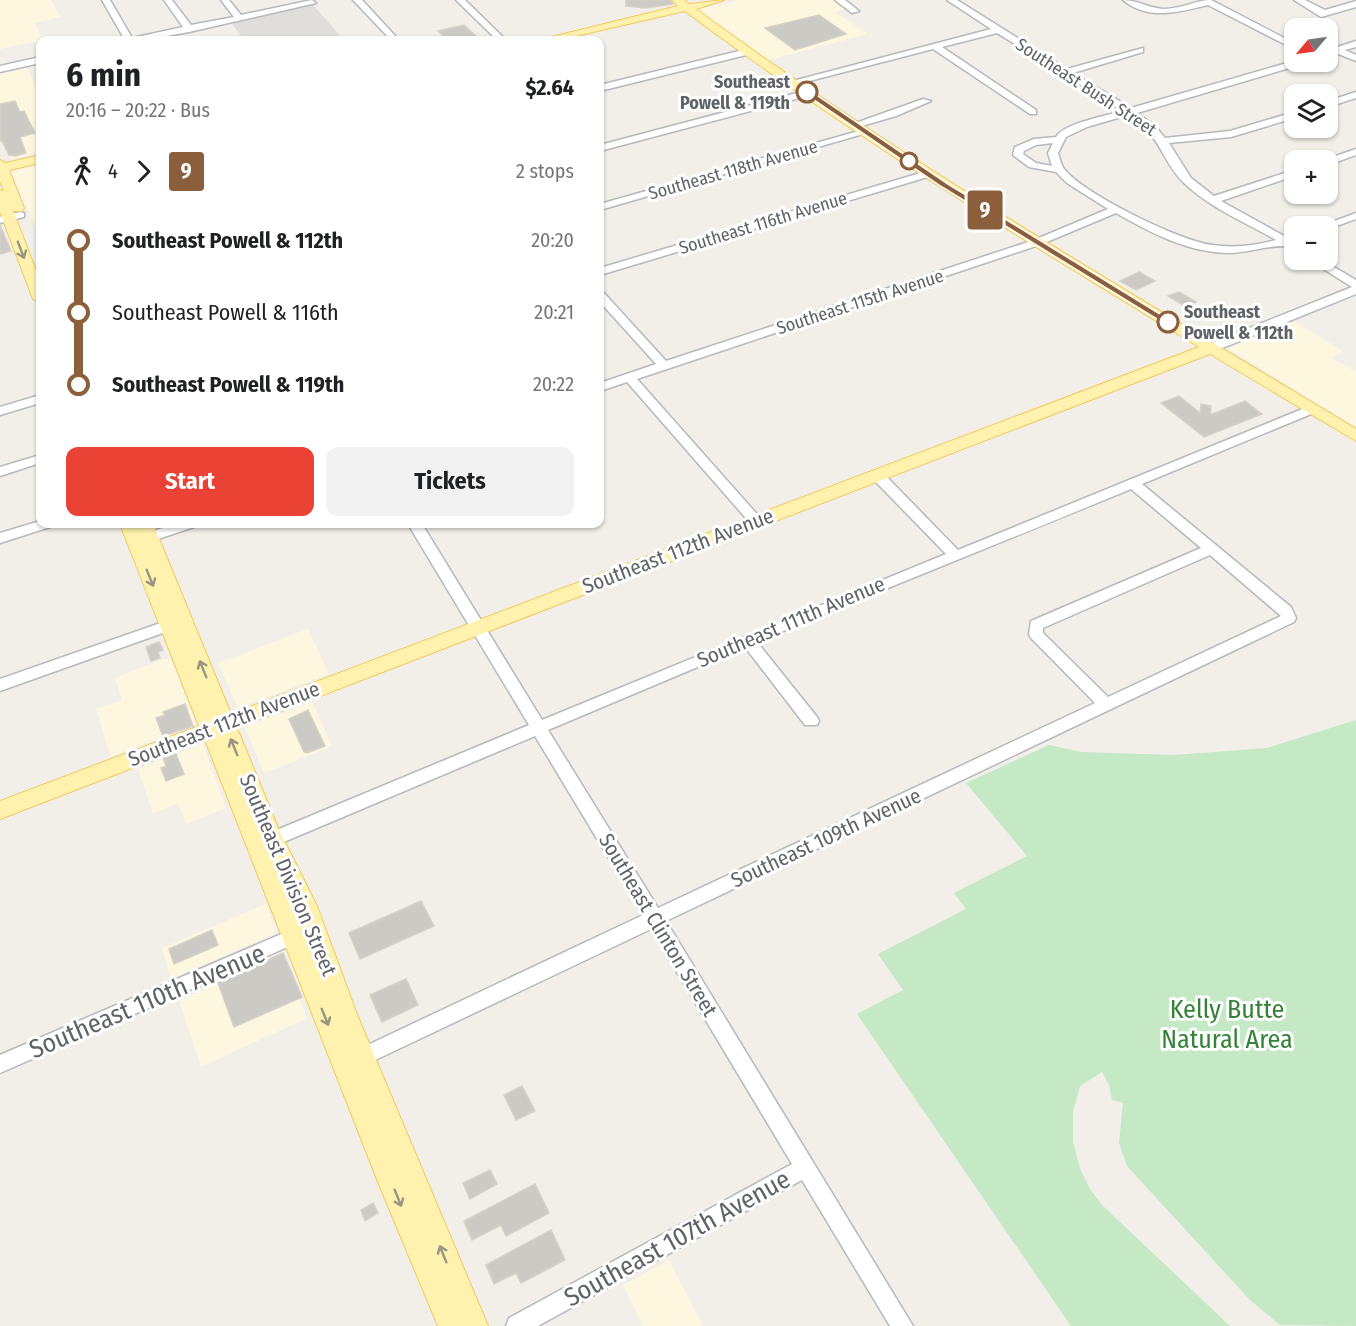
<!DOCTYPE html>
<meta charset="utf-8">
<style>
:root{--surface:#fff;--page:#f2f2f2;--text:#202124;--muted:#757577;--accent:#ea4335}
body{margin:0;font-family:"Fira Sans Condensed",sans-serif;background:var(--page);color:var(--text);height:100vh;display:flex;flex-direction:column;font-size:22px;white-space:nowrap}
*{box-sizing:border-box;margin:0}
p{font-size:20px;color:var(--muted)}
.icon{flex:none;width:33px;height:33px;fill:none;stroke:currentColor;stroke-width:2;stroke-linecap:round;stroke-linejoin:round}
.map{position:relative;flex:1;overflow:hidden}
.sheet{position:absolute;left:36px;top:36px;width:568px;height:492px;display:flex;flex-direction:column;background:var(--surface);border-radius:12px;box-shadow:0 2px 4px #0004}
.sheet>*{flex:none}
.badge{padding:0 12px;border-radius:4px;font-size:21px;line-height:39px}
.needle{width:39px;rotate:241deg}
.controls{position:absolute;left:1284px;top:18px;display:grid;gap:12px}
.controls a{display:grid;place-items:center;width:54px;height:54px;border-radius:12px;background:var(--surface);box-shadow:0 2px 4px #0004;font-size:30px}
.map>.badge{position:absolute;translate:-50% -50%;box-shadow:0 0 0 3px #fff}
.legs{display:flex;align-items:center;gap:9px;height:66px;padding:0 30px;font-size:20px}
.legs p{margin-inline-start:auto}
.overview{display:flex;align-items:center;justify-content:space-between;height:102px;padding:0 30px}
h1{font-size:33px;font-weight:700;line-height:45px}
.cta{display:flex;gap:12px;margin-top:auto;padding:12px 30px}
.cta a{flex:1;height:69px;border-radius:12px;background:var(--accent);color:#fff;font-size:24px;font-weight:700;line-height:69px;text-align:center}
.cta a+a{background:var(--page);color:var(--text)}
ul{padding:0 30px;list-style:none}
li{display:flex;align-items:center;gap:21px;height:72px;font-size:22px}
li i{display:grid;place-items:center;width:9px;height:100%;margin:0 8px;background:currentColor}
li i::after{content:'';width:15px;height:15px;margin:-8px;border:4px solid;border-radius:50%;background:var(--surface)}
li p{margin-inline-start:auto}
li:first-child i{background:linear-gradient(#0000 50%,currentColor 0)}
li:last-child i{background:linear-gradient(currentColor 50%,#0000 0)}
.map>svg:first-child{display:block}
.commercial{fill:#fef7e0}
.industrial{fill:#e0deda}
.green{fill:#c5e8c5}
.building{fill:#cccac5;stroke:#d6d1c6;stroke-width:1.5}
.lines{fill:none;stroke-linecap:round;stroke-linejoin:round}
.minor-casing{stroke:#b5b8bc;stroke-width:3}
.major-casing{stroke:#f2c960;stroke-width:2}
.minor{fill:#fff;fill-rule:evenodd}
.major{fill:#fff2af;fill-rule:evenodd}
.oneway{stroke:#979581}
.line-1{fill:#8b5e3c;stroke:#fff;stroke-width:1.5}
.stop-1-dot{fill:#fff;stroke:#8b5e3c;stroke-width:3}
.labels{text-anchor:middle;stroke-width:6;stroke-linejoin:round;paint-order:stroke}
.far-stop-label{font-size:18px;font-weight:bold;fill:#5f6368;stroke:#fff;text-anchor:end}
.far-street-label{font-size:18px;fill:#5f6368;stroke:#fff}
.street-label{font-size:21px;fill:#5f6368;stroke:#fff}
.near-street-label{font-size:26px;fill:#5f6368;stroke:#fff}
.near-park-label{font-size:26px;fill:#348238;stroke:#fff}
</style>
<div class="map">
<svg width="1356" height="1326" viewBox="0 0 1356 1326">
<rect width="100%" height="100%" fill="#f1efe8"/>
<g class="commercial">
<path d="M0,0h51l10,17 -26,6 8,17 -43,9z"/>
<path d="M740,0h95l13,8 -13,4 33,22 -100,26 -72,-50z"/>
<path d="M26,66l14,30v56l-29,7 -7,-17h-4v-70z"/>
<path d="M40,163v76l-28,-67z"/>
<path d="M1294,321l49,30 -12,7 25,14v55l-129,-79z"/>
<path d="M308,629l21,45 -91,34 -20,-45z"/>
<path d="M170,657l26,67 -85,33 -15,-48 26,-9 -7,-22z"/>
<path d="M312,702l20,44 -68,27 -19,-46z"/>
<path d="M203,744l23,64 -40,16 -8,-21 -25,10 -15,-44z"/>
<path d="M266,904l10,29 -105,46 -9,-31z"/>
<path d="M282,955l25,63 -106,49 -22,-66z"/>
<path d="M669,1260l34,66h-60l-20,-41z"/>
</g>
<path class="industrial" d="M313,5l31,35h-99l-14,-17z"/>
<path class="green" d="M1356,720v606l-76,-1 -30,-25 -123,-134 -8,-23 4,-40 -11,-3 -3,-15 -7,-13 -22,14 -7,26v30l7,27 10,20 12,16 128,121h-159l-214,-312 46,-24 -25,-36 88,-45 -12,-16 73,-37 -61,-73 83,-38 32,7 93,3 93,-7z"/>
<g class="building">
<path d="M626,0h44l3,4 -27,4 -20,-2z"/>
<path d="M819,15l27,19 -51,16 -30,-22z"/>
<path d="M464,25l12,11 -28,4 -10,-9z"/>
<path d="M15,101l5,11 4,-1 11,22 -15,4 6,16 -11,3 -6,-1 -7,-14h-2v-37z"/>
<path d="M0,225l11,26 -11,3z"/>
<path d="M1139,272l16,9 -19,9 -16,-9z"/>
<path d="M1179,292l17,10 -10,5 -18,-11z"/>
<path d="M1179,396l21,17 1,-9 10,2 -1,9 35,-14 17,13 -58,23 -43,-34z"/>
<path d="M159,642l4,8 -5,2 2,6 -9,3 -5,-14z"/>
<path d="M185,704l8,22 -30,10 -7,-18 9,-3 -2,-3z"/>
<path d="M308,710l17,36 -18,7 -3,-1 -15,-33z"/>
<path d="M176,754l8,20 -18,7 -5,-13 5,-2 -3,-8z"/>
<path d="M421,901l13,25 -74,33 -11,-26z"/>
<path d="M212,930l6,15 -44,19 -5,-15z"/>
<path d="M283,953l19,44 -68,30 -16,-44z"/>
<path d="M406,979l12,26 -36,17 -12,-27z"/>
<path d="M522,1086l13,25 -19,9 -12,-25z"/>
<path d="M490,1170l7,14 -27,15 -7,-16z"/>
<path d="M535,1184l14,29 -43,23 -5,-11 -29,15 -8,-19z"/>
<path d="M373,1203l5,10 -13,8 -4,-11z"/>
<path d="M551,1230l14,30 -44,23 -5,-10 -22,11 -8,-19z"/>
</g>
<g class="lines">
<defs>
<g id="minor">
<path d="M102,0h8l22,38 51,-11 -19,-27h8l19,25 43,-8 -13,-17h8l12,15 71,-15 4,3 -127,29 -46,8h-18z"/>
<path d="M353,0h9l37,40h-8z"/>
<path d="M456,0h9l41,40h-9z"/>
<path d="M835,0h10l14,11 -7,2z"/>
<path d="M947,0h10l110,69 76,-21v4l-70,21 58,35 163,-47 10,1 -1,2 -166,49 18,13 10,12 65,-7 64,-19v6l-63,19 -62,6 22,35 23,18 80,-26v6l-73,25 65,36 8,-2v10l-4,2c-15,-4 -42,6 -60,6 -41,0 -79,-20 -114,-40l-74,31 -405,135 126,142 -2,3h-10l-124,-142 -27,9v-8l56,-19 -56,-62v-10l4,1 62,68 368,-121 74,-31 -41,-26 -11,-11 -27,-5 -16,-12 2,-8 19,-8 22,-2c8,-14 50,-21 66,-26l-125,-78 -55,14 94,63v4h-6l-97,-65 -139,36 -5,-3 202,-53zM1128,115c35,22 32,44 56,68 26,25 61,39 92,57 -21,6 -43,8 -64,5 -32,-4 -128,-51 -147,-75 -4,-4 -5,-12 -7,-17l8,-16 21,-10zM1053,143l-5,10 4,13 -16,-3 -13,-9 1,-3 12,-6z"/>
<path d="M1123,0c15,0 27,9 42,9 18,-1 32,-9 46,-9l83,43v6l-86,-44c-29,7 -60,16 -85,-5z"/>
<path d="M1294,0h11l20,10 31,-9v6l-35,10z"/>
<path d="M1356,41v6l-11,3 11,5v6l-20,-8 -8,3v-6z"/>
<path d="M747,49l3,1v4l-150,37v-6z"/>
<path d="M40,57v6l-40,9v-6z"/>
<path d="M808,90l3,1v4l-211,56v-6z"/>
<path d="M1356,92v6l-28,9v-6z"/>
<path d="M923,99l8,2 -35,15 -41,12 -5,-3z"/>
<path d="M862,130l8,2 -270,78v-6z"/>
<path d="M1356,149v6l-28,10v-5h-4z"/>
<path d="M927,171l5,3 -1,2 -331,99v-7z"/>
<path d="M20,212l4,1v4l-24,6v-6z"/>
<path d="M1356,213v6l-28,10v-3h-7z"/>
<path d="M1309,260h13l34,20v14l-141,57h-8v-6l145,-58z"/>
<path d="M40,395v8l-40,12v-8z"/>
<path d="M1312,405l6,4 -2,3 -174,72 149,123 5,11 -2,4 -628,299 247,405h-23l-88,-146 -264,146h-32l3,-8 283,-154 -141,-235 -282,134 -7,3 -7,-3 -2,-6 2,-6 288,-136 -108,-179 -256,108 -6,2 -6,-2 -2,-5 2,-5 262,-109 -121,-201h14l120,196 404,-166 -74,-76 -2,-3 2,-3h10l76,78zM1131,489l70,59 -170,73 -2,13 2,4 64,65 -437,205 -110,-178 197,-83 60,78h12l2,-4 -2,-4 -60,-75c124,-52 249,-101 374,-153zM1210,555l71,61 -173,81 -65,-64v-5z"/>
<path d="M40,455v8l-40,13v-9z"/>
<path d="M40,521v3h12l-2,3 -50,16v-10z"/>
<path d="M176,524h20l-2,3 -45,15 -7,-5 2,-3z"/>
<path d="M169,620l5,1 2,4 -2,4 -174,62v-12z"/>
<path d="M293,929l6,3 3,5 -3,5 -299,131v-18z"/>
</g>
<g id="major">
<path d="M672,0h12l5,4 35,-4 -28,9c210,155 437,285 660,420v12l-146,-87 -973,374 42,102 38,76 41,111 130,309h-50l-60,-144 -173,-442 -205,79v-18l199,-75 -79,-202h33l78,190 968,-367c-175,-107 -350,-213 -514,-336l-127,29h-19l139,-34z"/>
<path d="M40,155v8l-31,7 15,38 -2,3h-9l27,70v22l-7,-4 -33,-87v-22l4,1 -4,-10v-21l6,3z"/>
</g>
</defs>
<use href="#minor" class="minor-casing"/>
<use href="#major" class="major-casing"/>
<use href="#minor" class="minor"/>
<use href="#major" class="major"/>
</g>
<defs><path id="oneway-shaft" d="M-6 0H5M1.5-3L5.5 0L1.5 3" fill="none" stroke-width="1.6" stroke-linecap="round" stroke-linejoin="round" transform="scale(1.5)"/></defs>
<g class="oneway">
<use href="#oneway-shaft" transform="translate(21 250) rotate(69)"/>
<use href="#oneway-shaft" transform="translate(150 578) rotate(68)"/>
<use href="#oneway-shaft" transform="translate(203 669) rotate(-112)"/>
<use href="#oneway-shaft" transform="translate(234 747) rotate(-112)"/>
<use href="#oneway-shaft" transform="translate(325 1017) rotate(68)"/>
<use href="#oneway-shaft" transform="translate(398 1198) rotate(68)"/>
<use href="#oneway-shaft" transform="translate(443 1254) rotate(-112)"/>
</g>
<path class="line-1" d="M804,90h5l139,94 225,138 -8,2 -223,-137 -138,-94z"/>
<g class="stop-1-dot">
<circle cx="807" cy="92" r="10"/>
<circle cx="909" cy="161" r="8"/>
<circle cx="1168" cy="322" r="10"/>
</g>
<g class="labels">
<g class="far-stop-label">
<text x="790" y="88">Southeast<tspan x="790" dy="21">Powell &amp; 119th</tspan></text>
<text x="1184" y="318" text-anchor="start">Southeast<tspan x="1184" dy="21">Powell &amp; 112th</tspan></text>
</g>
<g class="far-street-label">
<text transform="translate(1086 87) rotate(33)" y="6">Southeast Bush Street</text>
<text transform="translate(733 170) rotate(-16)" y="6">Southeast 118th Avenue</text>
<text transform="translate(763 223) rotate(-17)" y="6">Southeast 116th Avenue</text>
<text transform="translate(860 302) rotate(-18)" y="6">Southeast 115th Avenue</text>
</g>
<g class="street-label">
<text transform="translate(678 551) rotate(-21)" y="7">Southeast 112th Avenue</text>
<text transform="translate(791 622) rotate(-23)" y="7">Southeast 111th Avenue</text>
<text transform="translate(224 724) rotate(-21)" y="7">Southeast 112th Avenue</text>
<text transform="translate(826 838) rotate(-25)" y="7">Southeast 109th Avenue</text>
<text transform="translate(288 875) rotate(67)" y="7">Southeast Division Street</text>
<text transform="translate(658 925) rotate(59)" y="7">Southeast Clinton Street</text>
</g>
<g class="near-street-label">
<text transform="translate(147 1001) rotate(-23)" y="9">Southeast 110th Avenue</text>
<text transform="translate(677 1238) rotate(-29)" y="9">Southeast 107th Avenue</text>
</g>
<g class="near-park-label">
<text x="1227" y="1018">Kelly Butte<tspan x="1227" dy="30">Natural Area</tspan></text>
</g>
</g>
</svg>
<div class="controls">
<a><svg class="needle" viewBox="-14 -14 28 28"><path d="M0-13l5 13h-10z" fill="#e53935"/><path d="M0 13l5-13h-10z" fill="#757577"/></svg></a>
<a><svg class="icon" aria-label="layers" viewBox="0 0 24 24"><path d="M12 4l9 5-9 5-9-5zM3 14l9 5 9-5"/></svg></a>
<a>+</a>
<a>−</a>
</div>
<b class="badge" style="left:985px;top:210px;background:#8b5e3c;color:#fff">9</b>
<section class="sheet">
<div class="overview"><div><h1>6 min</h1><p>20:16 – 20:22 · Bus</p></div><b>$2.64</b></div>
<div class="legs"><svg class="icon" aria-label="walk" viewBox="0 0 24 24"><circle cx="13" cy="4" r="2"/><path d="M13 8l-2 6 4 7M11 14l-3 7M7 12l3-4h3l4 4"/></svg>4<svg class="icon" aria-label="forward" viewBox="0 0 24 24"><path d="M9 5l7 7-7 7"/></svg><b class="badge" style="background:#8b5e3c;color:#fff">9</b><p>2 stops</p></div>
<ul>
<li><i style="color:#8b5e3c"></i><b>Southeast Powell &amp; 112th</b><p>20:20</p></li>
<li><i style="color:#8b5e3c"></i><span>Southeast Powell &amp; 116th</span><p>20:21</p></li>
<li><i style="color:#8b5e3c"></i><b>Southeast Powell &amp; 119th</b><p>20:22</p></li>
</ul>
<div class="cta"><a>Start</a><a>Tickets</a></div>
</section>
</div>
